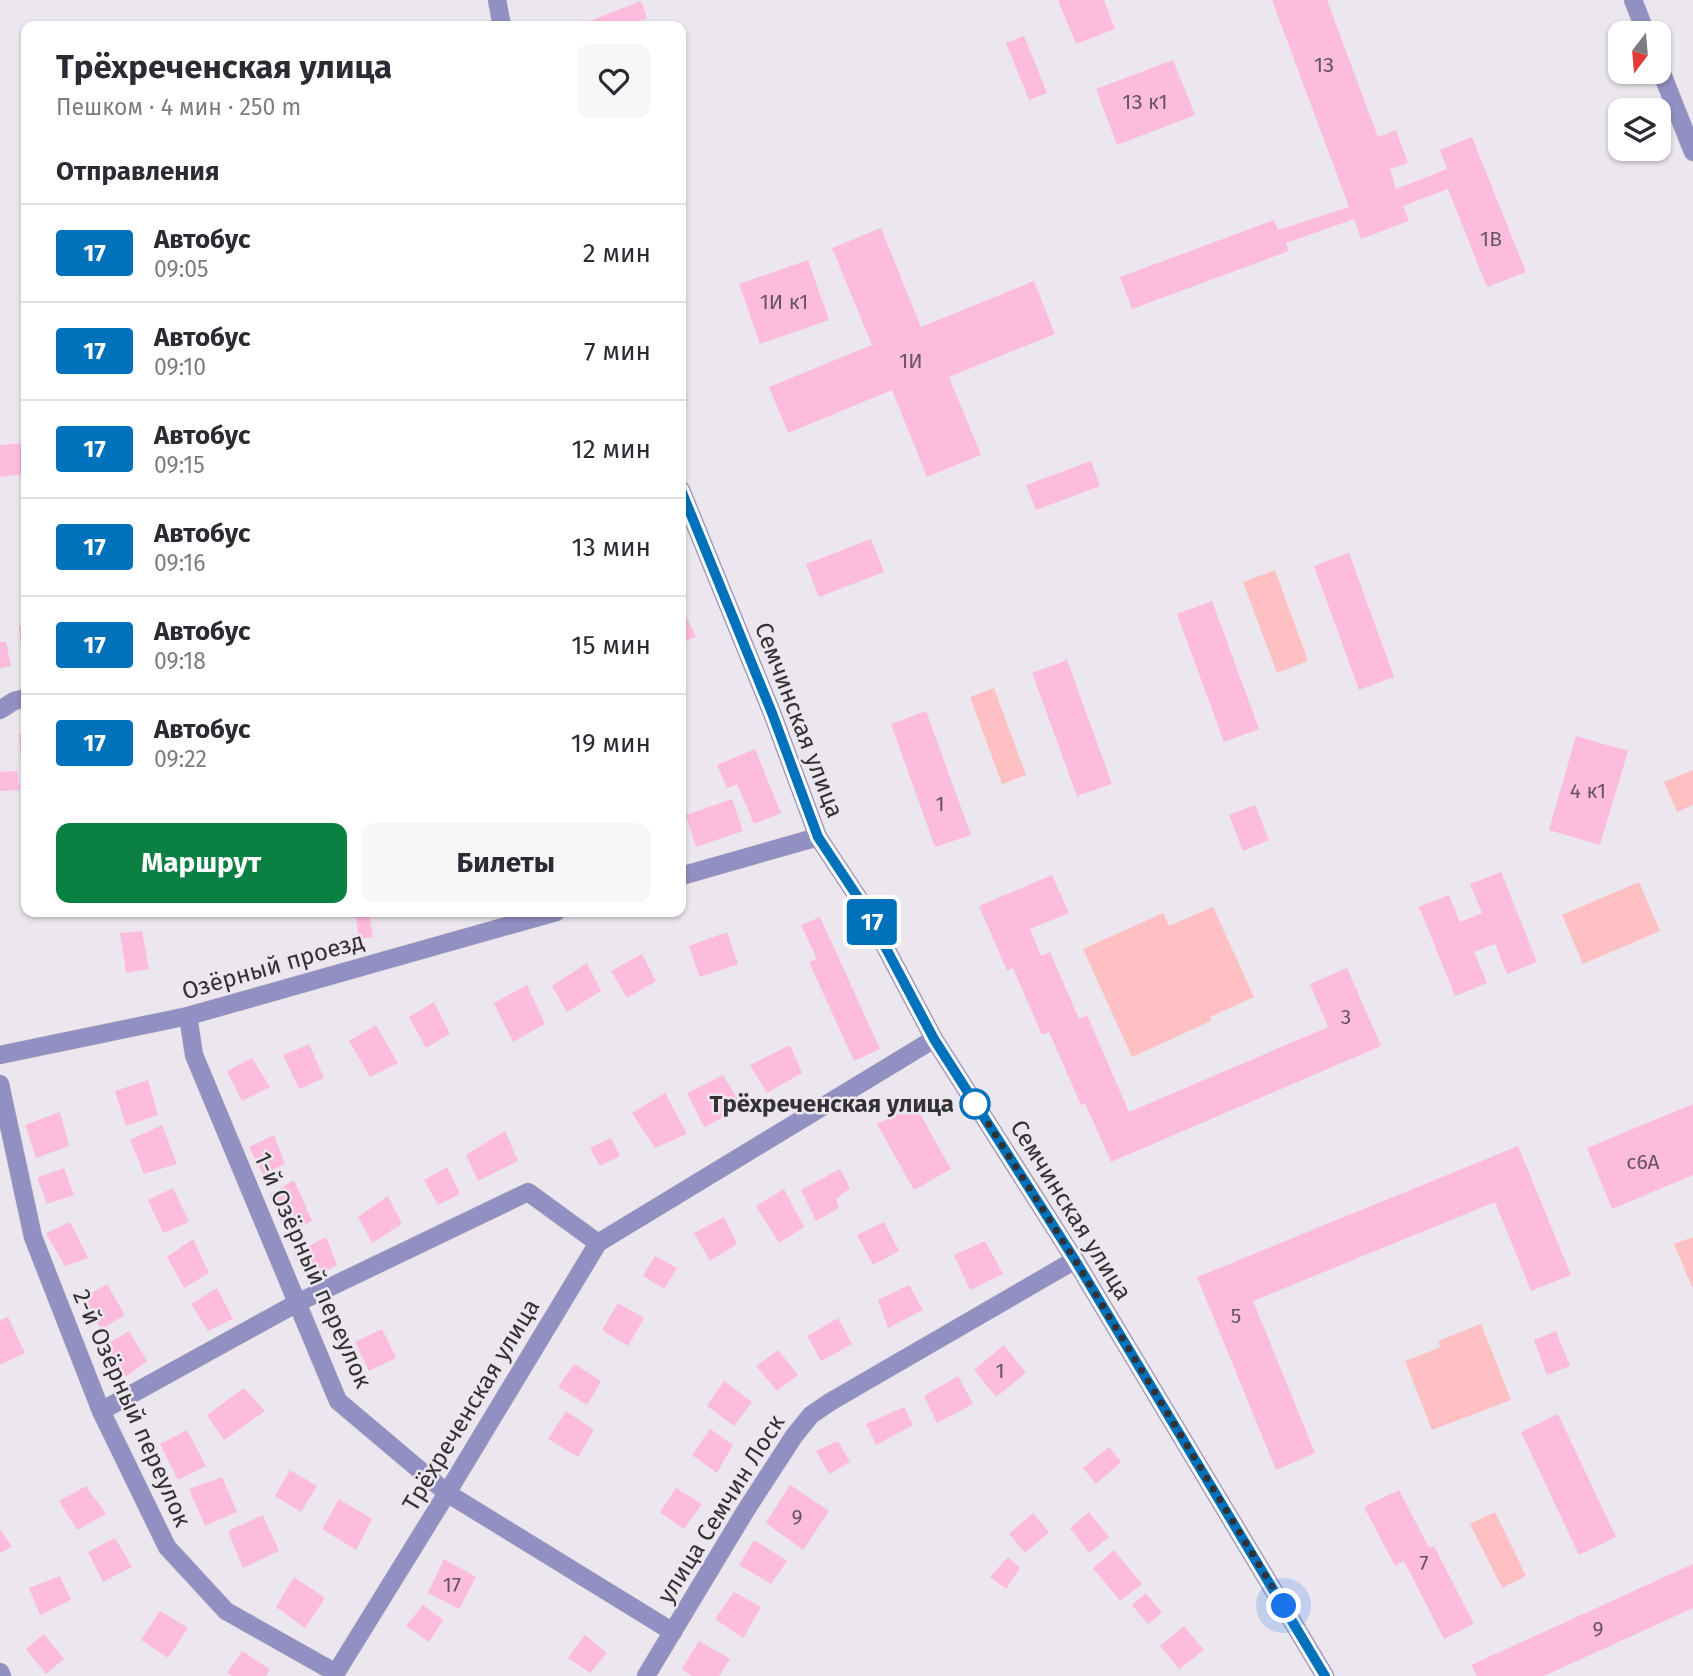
<!DOCTYPE html>
<html lang="ru">
<meta charset="utf-8">
<style>
:root{--surface:#fff;--page:#f7f7f7;--text:#2b2b33;--muted:#7c7c81;--line:#e1e1e2;--accent:#0b8043}
body{margin:0;font-family:"Fira Sans",sans-serif;background:var(--page);color:var(--text);height:100vh;display:flex;flex-direction:column;font-size:26px;white-space:nowrap}
*{box-sizing:border-box;margin:0}
p{font-size:23px;color:var(--muted)}
.icon{flex:none;width:38px;height:38px;fill:none;stroke:currentColor;stroke-width:2;stroke-linecap:round;stroke-linejoin:round}
.map{position:relative;flex:1;overflow:hidden}
.side{position:absolute;left:21px;top:21px;width:665px;height:896px;display:flex;flex-direction:column;background:var(--surface);border-radius:14px;box-shadow:0 2px 5px #0004}
.side>*{flex:none}
.badge{padding:0 14px;border-radius:5px;font-size:24px;line-height:46px}
.needle{width:46px;rotate:196deg}
.buttons{position:absolute;left:1608px;top:21px;display:grid;gap:14px}
.buttons a{display:grid;place-items:center;width:63px;height:63px;border-radius:14px;background:var(--surface);box-shadow:0 2px 5px #0004;font-size:35px}
.you{position:absolute;width:35px;height:35px;margin:-18px;border:5px solid #fff;border-radius:50%;background:#1a73e8;box-shadow:0 0 0 10px #1a73e833}
.map>.badge{position:absolute;translate:-50% -50%;box-shadow:0 0 0 4px #fff}
h2{padding:0 35px;font-size:26px;line-height:63px}
.round{display:grid;place-items:center;flex:none;width:74px;height:74px;border-radius:14px;background:var(--page)}
.summary{display:flex;align-items:center;justify-content:space-between;height:119px;padding:0 35px}
h1{font-size:33px;font-weight:700;line-height:52px}
.action{display:flex;gap:14px;margin-top:auto;padding:14px 35px}
.action a{flex:1;height:80px;border-radius:14px;background:var(--accent);color:#fff;font-size:28px;font-weight:700;line-height:80px;text-align:center}
.action a+a{background:var(--page);color:var(--text)}
ul{padding:0;list-style:none}
li{display:flex;align-items:center;gap:21px;height:98px;padding:0 35px;border-top:2px solid var(--line)}
li div{flex:1}
li b{display:block;font-size:26px}
li em{font-style:normal}
li .badge{min-width:77px;font-weight:700;text-align:center}
.map>svg:first-child{display:block}
.green{fill:#fec0c2}
.building{fill:#fdbcde}
.lines{fill:none;stroke-linecap:round;stroke-linejoin:round}
.minor-casing{stroke:#c7c2c9;stroke-width:19}
.minor{stroke:#928fc2;stroke-width:18}
.line-casing{stroke:#fff;stroke-width:16}
.line{stroke:#0072bc;stroke-width:10}
.walk{stroke:#333134;stroke-width:7;stroke-dasharray:0 12.6}
.stop-dot{fill:#fff;stroke:#0072bc;stroke-width:3.5}
.labels{text-anchor:middle;stroke-width:5;stroke-linejoin:round;paint-order:stroke}
.number-label{font-size:21px;fill:#66545e}
.street-label{font-size:24px;fill:#333134;stroke:#ece6ee}
.stop-label{font-size:24px;font-weight:bold;fill:#333134;stroke:#ece6ee;text-anchor:end}
</style>
<div class="map">
<svg width="1693" height="1676" viewBox="0 0 1693 1676">
<rect width="100%" height="100%" fill="#ece6ee"/>
<g class="green">
<path d="M1275,570l33,91 -31,12 -34,-91z"/>
<path d="M994,688l32,87 -24,9 -32,-87z"/>
<path d="M1693,770v35l-16,7 -13,-30z"/>
<path d="M1639,882l21,49 -77,33 -21,-49z"/>
<path d="M1213,907l41,90 -44,20 1,4 -79,36 -49,-108 80,-36 6,13z"/>
<path d="M1693,1237v50h-1l-18,-43z"/>
<path d="M1481,1324l30,76 -79,30 -27,-69 36,-14 -3,-6z"/>
<path d="M1495,1512l31,64 -24,12 -32,-64z"/>
</g>
<g class="building">
<path d="M1058,0h46l11,29 -39,15z"/>
<path d="M1272,0h55l51,137 18,-7 12,33 -18,6 6,20 51,-20 -7,-19 32,-13 54,135 -39,15 -39,-98 -45,17 6,15 -48,18 -7,-20 -68,24 3,8 -157,58 -12,-32 154,-57 4,10 71,-23z"/>
<path d="M641,1l6,17 -21,8h-49z"/>
<path d="M1024,36l23,57 -18,7 -23,-57z"/>
<path d="M1173,60l22,55 -78,30 -21,-56z"/>
<path d="M881,228l40,99 113,-46 21,53 -106,43 32,78 -54,22 -35,-87 -104,43 -19,-46 103,-42 -40,-97z"/>
<path d="M808,260l21,60 -69,24 -21,-60z"/>
<path d="M26,443v31l-26,3v-32z"/>
<path d="M1091,461l9,25 -64,24 -10,-25z"/>
<path d="M871,539l13,33 -65,25 -13,-33z"/>
<path d="M1349,553l45,124 -35,13 -45,-124z"/>
<path d="M1212,601l47,128 -35,13 -47,-128z"/>
<path d="M681,605l15,32 -15,6z"/>
<path d="M26,625v34h-4l-3,-33z"/>
<path d="M0,642h6l5,24 -11,2z"/>
<path d="M1067,660l45,124 -35,12 -45,-123z"/>
<path d="M926,711l45,124 -36,12 -44,-123z"/>
<path d="M19,734h7v26l-5,1z"/>
<path d="M1576,736l52,15 -28,94 -51,-15z"/>
<path d="M755,749l26,64 -27,11 -17,-40 -10,4 -10,-23z"/>
<path d="M17,771l3,19 -20,1v-19z"/>
<path d="M732,799l11,32 -47,16 -10,-32z"/>
<path d="M1255,805l14,35 -26,11 -14,-36z"/>
<path d="M1501,872l36,90 -30,12 -12,-30 -21,8 13,31 -32,13 -36,-89 30,-12 11,27 22,-9 -12,-29z"/>
<path d="M1052,875l17,38 -39,16 11,27 9,-4 29,67 8,-4 42,97 199,-85 -18,-43 37,-16 34,78 -270,116 -26,-59 -4,2 -32,-73 -7,3 -29,-67 -6,3 -28,-65z"/>
<path d="M355,912h14l4,25 -14,2z"/>
<path d="M820,917l60,132 -26,12 -45,-99 8,-3 -16,-34z"/>
<path d="M142,931l7,38 -23,4 -6,-40z"/>
<path d="M727,932l11,32 -38,13 -11,-31z"/>
<path d="M642,954l14,27 -29,17 -16,-27z"/>
<path d="M587,963l14,28 -34,21 -15,-26z"/>
<path d="M527,985l18,39 -32,18 -19,-39z"/>
<path d="M434,1002l16,32 -24,14 -17,-31z"/>
<path d="M376,1025l22,38 -28,14 -21,-36z"/>
<path d="M309,1044l15,34 -25,11 -16,-34z"/>
<path d="M790,1045l12,28 -35,20 -17,-28z"/>
<path d="M252,1058l18,29 -28,14 -15,-30z"/>
<path d="M723,1075l20,33 -39,19 -17,-34z"/>
<path d="M148,1080l10,35 -32,11 -11,-35z"/>
<path d="M665,1093l22,41 -32,14 -23,-35z"/>
<path d="M1693,1104v71l-81,34 -25,-61z"/>
<path d="M915,1105l36,64 -37,21 -37,-66z"/>
<path d="M60,1112l9,34 -33,12 -11,-33z"/>
<path d="M162,1125l15,39 -33,10 -14,-34z"/>
<path d="M505,1131l13,30 -40,20 -12,-26z"/>
<path d="M274,1135l11,29 -22,11 -14,-28z"/>
<path d="M611,1138l9,18 -20,10 -10,-18z"/>
<path d="M1518,1146l53,129 -40,16 -36,-89 -242,99 62,152 -39,17 -79,-193z"/>
<path d="M447,1167l13,27 -22,11 -14,-25z"/>
<path d="M64,1168l10,27 -27,9 -10,-26z"/>
<path d="M840,1169l10,19 -14,11 3,9 -23,13 -15,-31z"/>
<path d="M294,1180l18,41 -26,11 -17,-37z"/>
<path d="M173,1188l16,34 -26,11 -15,-33z"/>
<path d="M784,1189l20,38 -25,16 -23,-37z"/>
<path d="M388,1196l14,28 -30,19 -14,-26z"/>
<path d="M724,1217l13,27 -27,17 -16,-28z"/>
<path d="M70,1222l18,36 -23,8 -19,-33z"/>
<path d="M884,1222l15,29 -26,14 -16,-30z"/>
<path d="M326,1237l11,28 -30,16 -13,-27z"/>
<path d="M193,1239l16,34 -25,15 -17,-31z"/>
<path d="M985,1241l18,33 -33,16 -16,-35z"/>
<path d="M655,1256l22,12 -13,21 -21,-13z"/>
<path d="M107,1284l18,31 -24,14 -18,-31z"/>
<path d="M909,1285l14,25 -35,18 -10,-28z"/>
<path d="M217,1288l16,31 -25,12 -17,-27z"/>
<path d="M618,1303l26,15 -16,28 -26,-16z"/>
<path d="M8,1317l17,36 -25,12v-45z"/>
<path d="M838,1318l14,26 -31,17 -14,-25z"/>
<path d="M382,1329l14,29 -27,13 -14,-29z"/>
<path d="M129,1331l18,30 -21,16 -21,-32z"/>
<path d="M1556,1331l14,35 -23,9 -13,-35z"/>
<path d="M1004,1345l22,28 -30,24 -22,-27z"/>
<path d="M778,1350l20,25 -21,16 -21,-25z"/>
<path d="M574,1364l27,17 -14,24 -29,-18z"/>
<path d="M958,1376l15,28 -36,19 -13,-27z"/>
<path d="M724,1381l28,21 -18,24 -27,-20z"/>
<path d="M244,1388l21,23 -41,29 -17,-25z"/>
<path d="M904,1407l9,18 -37,20 -10,-21z"/>
<path d="M566,1411l28,19 -16,27 -30,-18z"/>
<path d="M1558,1414l58,123 -37,18 -58,-123z"/>
<path d="M710,1429l23,16 -16,28 -25,-18z"/>
<path d="M187,1430l19,36 -28,14 -18,-36z"/>
<path d="M838,1441l12,21 -21,12 -13,-23z"/>
<path d="M1109,1447l12,15 -25,22 -13,-16z"/>
<path d="M290,1470l27,16 -16,26 -26,-16z"/>
<path d="M222,1477l15,35 -32,14 -16,-37z"/>
<path d="M790,1485l39,26 -26,39 -37,-27z"/>
<path d="M86,1486l20,28 -29,16 -18,-29z"/>
<path d="M676,1488l26,16 -18,25 -24,-17z"/>
<path d="M1399,1490l30,58 5,-2 40,78 -30,15 -40,-78 -9,5 -31,-59z"/>
<path d="M339,1499l33,20 -16,31 -34,-21z"/>
<path d="M1089,1512l20,25 -20,16 -19,-25z"/>
<path d="M1033,1513l16,19 -24,21 -16,-19z"/>
<path d="M263,1515l16,36 -36,17 -15,-37z"/>
<path d="M0,1529l12,18 -12,6z"/>
<path d="M115,1538l17,29 -29,15 -15,-30z"/>
<path d="M754,1540l33,21 -16,23 -32,-19z"/>
<path d="M1114,1550l28,34 -22,17 -27,-33z"/>
<path d="M1008,1557l12,11 -14,21 -16,-12z"/>
<path d="M444,1559l32,18 -17,32 -31,-16z"/>
<path d="M1693,1564v44l-149,68h-67l-6,-11z"/>
<path d="M60,1576l11,24 -31,15 -11,-27z"/>
<path d="M294,1577l31,21 -20,30 -29,-21z"/>
<path d="M734,1592l27,15 -18,31 -28,-19z"/>
<path d="M1146,1593l16,20 -14,11 -16,-19z"/>
<path d="M423,1605l20,15 -14,22 -23,-16z"/>
<path d="M160,1611l28,17 -20,30 -27,-18z"/>
<path d="M1184,1626l20,24 -25,19 -19,-23z"/>
<path d="M44,1634l20,25 -18,15 -20,-25z"/>
<path d="M585,1635l22,18 -17,20 -22,-15z"/>
<path d="M699,1641l31,18 -11,17h-27l-10,-7z"/>
<path d="M242,1651l28,18 -4,7h-34l-5,-3z"/>
</g>
<g class="lines">
<defs>
<g id="minor">
<path d="M497,0l5,26"/>
<path d="M1633,0l13,33"/>
<path d="M1659,66l34,86"/>
<path d="M681,490l91,223 46,124 45,68 71,134 141,221 250,416"/>
<path d="M0,710l14,-9 12,-3"/>
<path d="M681,876l137,-39"/>
<path d="M188,1016l6,39 144,346 109,92 226,139"/>
<path d="M0,1055l188,-39 368,-104"/>
<path d="M0,1084l33,153 68,174 66,136 59,64 110,62"/>
<path d="M101,1411l196,-108 231,-111 70,51"/>
<path d="M0,1672l2,4"/>
<path d="M334,1676l113,-183 151,-250 336,-204"/>
<path d="M646,1676l100,-166 48,-74 17,-21 19,-13 245,-142"/>
</g>
</defs>
<use href="#minor" class="minor-casing"/>
<use href="#minor" class="minor"/>
</g>
<g class="lines">
<defs>
<path id="line" d="M681,490l91,223 46,124 45,68 71,134 141,221 250,416"/>
</defs>
<use href="#line" class="line-casing"/>
<use href="#line" class="line"/>
<path class="walk" d="M975,1104l-3,-6 103,162 209,346"/>
</g>
<circle class="stop-dot" cx="975" cy="1104" r="14"/>
<g class="labels">
<g class="number-label">
<text x="1324" y="72">1З</text>
<text x="1145" y="109">1З к1</text>
<text x="1491" y="246">1В</text>
<text x="784" y="309">1И к1</text>
<text x="911" y="368">1И</text>
<text x="1588" y="798">4 к1</text>
<text x="940" y="811">1</text>
<text x="1346" y="1024">3</text>
<text x="1643" y="1169">с6А</text>
<text x="1236" y="1323">5</text>
<text x="1000" y="1378">1</text>
<text x="797" y="1524">9</text>
<text x="1424" y="1570">7</text>
<text x="452" y="1592">17</text>
<text x="1598" y="1636">9</text>
</g>
<g class="street-label">
<text transform="translate(799 720) rotate(69)" y="8">Семчинская улица</text>
<text transform="translate(273 966) rotate(-16)" y="8">Озёрный проезд</text>
<text transform="translate(1071 1210) rotate(58)" y="8">Семчинская улица</text>
<text transform="translate(313 1270) rotate(66)" y="8">1-й Озёрный переулок</text>
<text transform="translate(471 1405) rotate(-59)" y="8">Трёхреченская улица</text>
<text transform="translate(132 1408) rotate(66)" y="8">2-й Озёрный переулок</text>
<text transform="translate(721 1509) rotate(-58)" y="8">улица Семчин Лоск</text>
</g>
<g class="stop-label">
<text x="954" y="1112">Трёхреченская улица</text>
</g>
</g>
</svg>
<div class="buttons">
<a><svg class="needle" viewBox="-14 -14 28 28"><path d="M0-13l5 13h-10z" fill="#e53935"/><path d="M0 13l5-13h-10z" fill="#7c7c81"/></svg></a>
<a><svg class="icon" aria-label="layers" viewBox="0 0 24 24"><path d="M12 4l9 5-9 5-9-5zM3 14l9 5 9-5"/></svg></a>
</div>
<div class="you" style="left:1284px;top:1606px"></div>
<b class="badge" style="left:872px;top:922px;background:#0072bc;color:#fff">17</b>
<section class="side">
<div class="summary"><div><h1>Трёхреченская улица</h1><p>Пешком · 4 мин · 250 m</p></div><a class="round"><svg class="icon" aria-label="heart" viewBox="0 0 24 24"><path d="M12 20l-8-8c-3-5 5-10 8-4 3-6 11-1 8 4z"/></svg></a></div>
<h2>Отправления</h2>
<ul>
<li><span class="badge" style="background:#0072bc;color:#fff">17</span><div><b>Автобус</b><p>09:05</p></div><em>2 мин</em></li>
<li><span class="badge" style="background:#0072bc;color:#fff">17</span><div><b>Автобус</b><p>09:10</p></div><em>7 мин</em></li>
<li><span class="badge" style="background:#0072bc;color:#fff">17</span><div><b>Автобус</b><p>09:15</p></div><em>12 мин</em></li>
<li><span class="badge" style="background:#0072bc;color:#fff">17</span><div><b>Автобус</b><p>09:16</p></div><em>13 мин</em></li>
<li><span class="badge" style="background:#0072bc;color:#fff">17</span><div><b>Автобус</b><p>09:18</p></div><em>15 мин</em></li>
<li><span class="badge" style="background:#0072bc;color:#fff">17</span><div><b>Автобус</b><p>09:22</p></div><em>19 мин</em></li>
</ul>
<div class="action"><a>Маршрут</a><a>Билеты</a></div>
</section>
</div>
